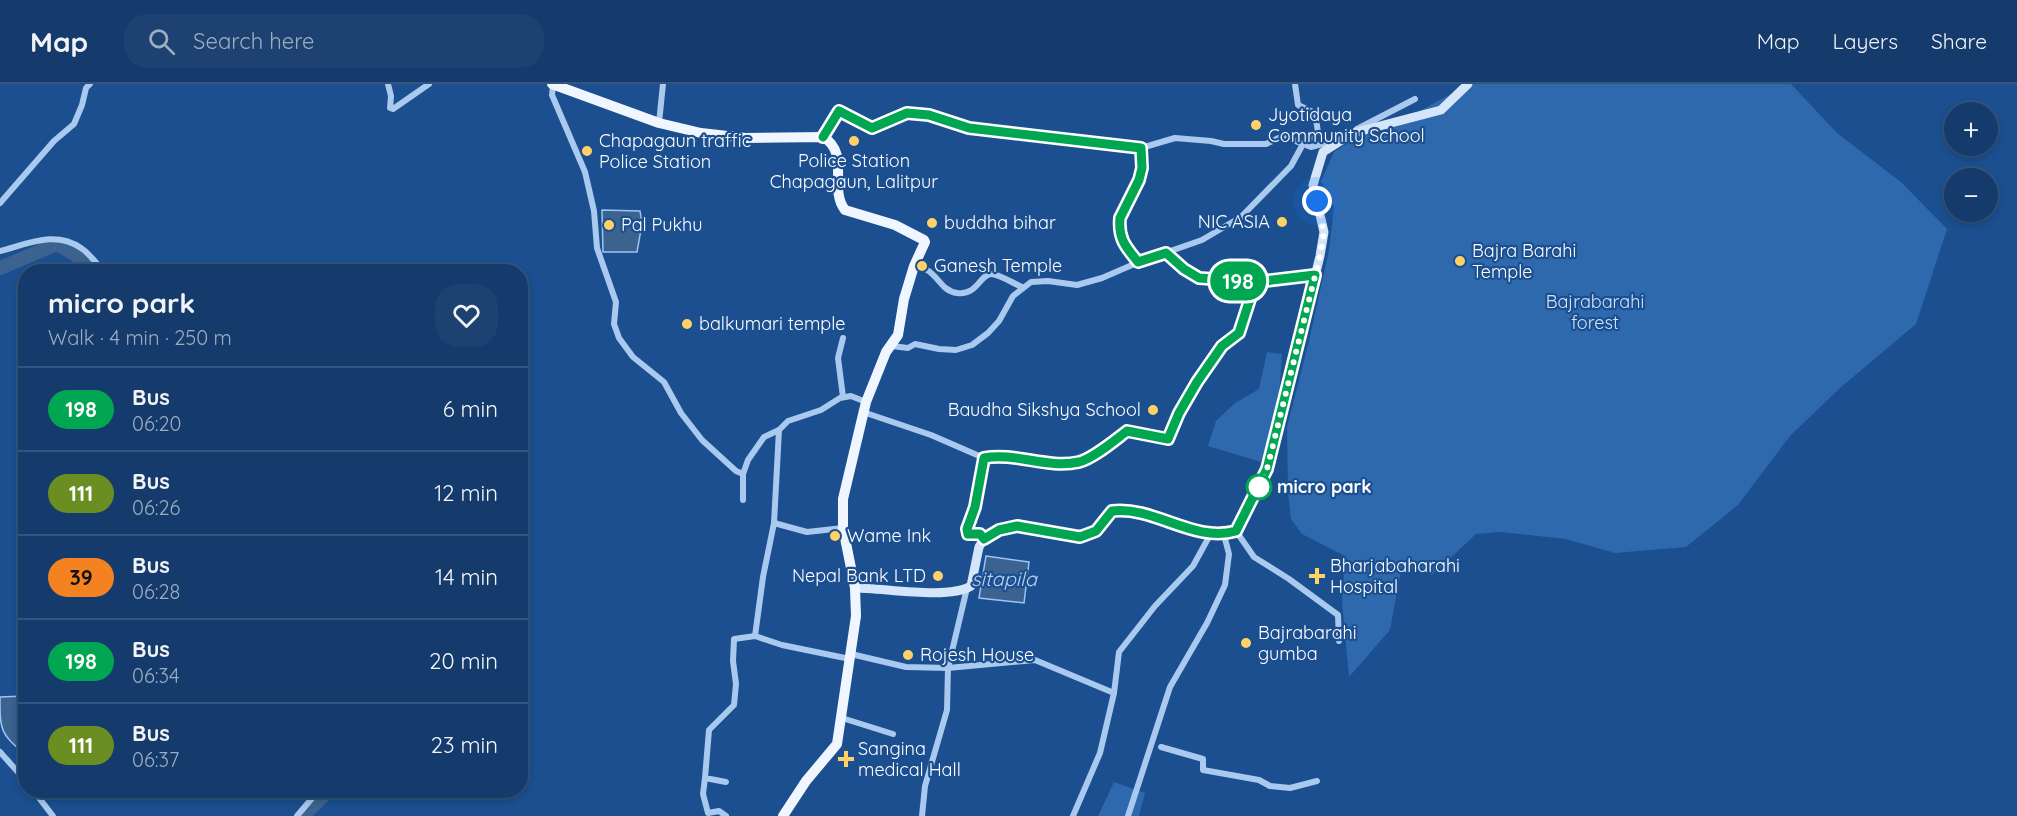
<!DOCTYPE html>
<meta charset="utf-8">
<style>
:root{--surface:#143b6b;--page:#1d4271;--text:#f1f3f6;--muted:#9dadc1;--line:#33557e}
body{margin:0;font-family:Quicksand,sans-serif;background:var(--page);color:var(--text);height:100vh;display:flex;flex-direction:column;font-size:22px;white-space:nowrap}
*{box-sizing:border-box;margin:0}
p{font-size:20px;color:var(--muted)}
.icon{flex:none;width:33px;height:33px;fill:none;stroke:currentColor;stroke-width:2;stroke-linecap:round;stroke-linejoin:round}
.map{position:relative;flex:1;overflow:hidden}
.details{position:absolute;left:18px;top:180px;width:510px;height:534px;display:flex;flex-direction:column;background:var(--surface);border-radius:24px;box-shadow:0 3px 9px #0003,0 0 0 2px var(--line)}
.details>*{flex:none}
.badge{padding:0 12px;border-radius:20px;font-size:21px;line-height:39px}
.tools{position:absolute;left:1944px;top:18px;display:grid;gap:12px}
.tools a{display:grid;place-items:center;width:54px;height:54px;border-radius:50%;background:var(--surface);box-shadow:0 3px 9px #0003,0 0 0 2px var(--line);font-size:30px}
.you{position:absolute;width:30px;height:30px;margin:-15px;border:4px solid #fff;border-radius:50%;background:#1a73e8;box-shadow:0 0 0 9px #1a73e833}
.map>.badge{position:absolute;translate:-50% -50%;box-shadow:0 0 0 3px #fff}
.round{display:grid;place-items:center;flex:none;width:63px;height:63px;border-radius:24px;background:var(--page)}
.summary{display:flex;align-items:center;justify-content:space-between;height:102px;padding:0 30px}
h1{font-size:28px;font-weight:700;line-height:45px}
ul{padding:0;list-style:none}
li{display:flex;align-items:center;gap:18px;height:84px;padding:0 30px;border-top:2px solid var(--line)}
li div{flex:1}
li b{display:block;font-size:22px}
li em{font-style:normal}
li .badge{min-width:66px;font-weight:700;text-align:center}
header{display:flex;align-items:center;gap:36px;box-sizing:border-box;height:84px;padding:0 30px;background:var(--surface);border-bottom:2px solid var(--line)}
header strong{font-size:28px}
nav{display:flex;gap:33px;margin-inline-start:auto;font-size:21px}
.search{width:420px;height:54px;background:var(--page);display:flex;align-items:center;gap:15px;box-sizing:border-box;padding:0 21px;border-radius:24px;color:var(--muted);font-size:22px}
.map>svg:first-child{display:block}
.green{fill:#2e69ad}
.water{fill:#3c6290;stroke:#9cc4f0;stroke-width:1.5}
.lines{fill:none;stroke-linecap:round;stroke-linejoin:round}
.river{stroke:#3c6290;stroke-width:14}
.street{stroke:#a9c9ee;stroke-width:6}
.secondary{stroke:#d6e6fa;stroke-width:9}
.primary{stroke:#f0f6ff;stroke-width:10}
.line-casing{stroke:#fff;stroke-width:14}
.line{stroke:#00a651;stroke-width:9}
.walk{stroke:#fff;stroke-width:6;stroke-dasharray:0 10.8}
.poi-dot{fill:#ffd166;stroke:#1b4f8f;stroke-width:2}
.stop-dot{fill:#fff;stroke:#00a651;stroke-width:3}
.labels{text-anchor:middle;stroke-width:4.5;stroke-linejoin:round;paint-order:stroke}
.poi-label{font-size:18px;fill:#fff;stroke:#1b4f8f;text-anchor:start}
.park-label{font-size:18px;fill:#cfe3fa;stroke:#1b4f8f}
.stop-label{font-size:18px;font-weight:bold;fill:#fff;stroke:#1b4f8f;text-anchor:start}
.water-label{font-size:20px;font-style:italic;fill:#b5d3f5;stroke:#1b4f8f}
</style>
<header>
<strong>Map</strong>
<div class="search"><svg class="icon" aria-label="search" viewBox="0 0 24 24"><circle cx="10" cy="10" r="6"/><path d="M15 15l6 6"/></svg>Search here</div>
<nav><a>Map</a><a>Layers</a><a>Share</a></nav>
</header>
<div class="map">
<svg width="2017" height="732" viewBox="0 0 2017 732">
<rect width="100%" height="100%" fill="#1b4f8f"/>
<g class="green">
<path d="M1469,0h322l46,49 64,49 46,47 -31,95 -76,64 -50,48 -52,69 -52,42 -71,6 -49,-14 -66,-7 -24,2 -44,41 -30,-9 -12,64 -41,47 -7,-75 3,-46 -43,-22 -11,-15 -3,-26 -1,-66 22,-86 20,-91 5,-43 -13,-26 13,-29 22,-15 58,-23z"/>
<path d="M1267,268l15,2 -4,58 -17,50 -53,-16 8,-25 19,-18 24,-14z"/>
<path d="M1114,698l31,11 -6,23h-41z"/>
</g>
<g class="water">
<path d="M602,126l38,1 2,13 -5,28h-34z"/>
<path d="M986,472l43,6 -5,41 -45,-5z"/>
<path d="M25,612h1l-1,58c-25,-20 -25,-24 -25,-57z"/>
</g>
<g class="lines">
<g class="river">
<path d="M0,184l57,-24 29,17 8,11"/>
<path d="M303,732l26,-26"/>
</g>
<g class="street">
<path d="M388,0l3,12 -1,12 3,1 36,-25"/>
<path d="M553,1l-1,10 33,77 9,39 3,37 19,54 -2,22 5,14 14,19 31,25 17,31 21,27 34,31 7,3"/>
<path d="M659,39l4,-39"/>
<path d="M1357,45l58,-30"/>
<path d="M823,53l16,-26 33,17 35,-15 22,2 40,13 157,20h15l34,-10 36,3 13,3h42l17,-8 20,8 15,-12 -3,-19 -17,-8 -3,-21"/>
<path d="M0,119l54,-62 20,-17 8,-19 4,-17 4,-4"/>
<path d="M0,167c28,-7 55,-21 81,-3 8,5 16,16 23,24"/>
<path d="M1166,169l18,16 15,9 57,4 59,-7"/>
<path d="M1139,178c-13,-15 -21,-23 -19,-44l19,-38 3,-12 -1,-20"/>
<path d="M914,182c4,1 10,2 13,4 12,7 15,21 30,23 21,3 23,-20 35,-19 9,1 22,10 30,13"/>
<path d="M892,262l16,2 7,-4 24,5 17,1 16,-5 16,-12 11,-12 14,-25 18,-14 17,-1 29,4 25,-7 37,-16 63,-22 39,-23 50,-51 12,-22 8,3 26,-7"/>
<path d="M843,313l-5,-39 5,-20"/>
<path d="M863,328l68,23 53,23 14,-3 27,3 25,5 30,-1 47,-31 41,8 11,-26 18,-31 25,-36 17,-13 17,-51"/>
<path d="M984,374l-9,49 -8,22 1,5h12l4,5"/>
<path d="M743,416v-26l5,-14 16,-23 15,-7 9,-9 33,-11 19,-12 11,-2 15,6"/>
<path d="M774,439l5,-93"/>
<path d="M1236,447l18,26 35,22 49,36 1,26"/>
<path d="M755,552l8,-59 11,-54 33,9 36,-4"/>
<path d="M851,570l55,13 42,1 87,-8 79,33"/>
<path d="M842,634l51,16"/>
<path d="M1161,663l42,12v11l56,10 11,6 20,2 27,-7"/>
<path d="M0,668l26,29"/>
<path d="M705,694l-2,16 5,19 11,-2 7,5"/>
<path d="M726,698l-21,-4 4,-48 25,-25 2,-21 -3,-23 1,-22 21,-3 27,9 68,14"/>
<path d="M33,706l20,26"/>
<path d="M297,732l22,-26"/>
<path d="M922,732l3,-30 22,-76 1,-42 19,-80"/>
<path d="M1073,732l27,-63 14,-60 5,-41 36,-46 38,-40 17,-31"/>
<path d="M1128,732l42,-129 37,-64 18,-38 4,-31 -5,-19"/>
</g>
<path class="secondary" d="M855,504c30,0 92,12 116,-2l8,-39 5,-8 15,-9 18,-4 63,11 16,-6 16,-20c43,-5 81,32 124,20l31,-62 53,-213 4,-24 -11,-47 10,-33 30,-19 88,-23 27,-26"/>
<path class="primary" d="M552,0l107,39 42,10 44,5 78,-1c28,16 5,52 22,73l50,15 29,15 1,2 -11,24 -10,33 -6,36 -12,17 -20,50 -23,97v29l12,60 1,28 -19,128 -31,37 -23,35"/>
</g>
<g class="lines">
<defs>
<path id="line" d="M823,53l16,-26 33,17 35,-15 22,2 40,13 172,20 1,20 -3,12 -19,38c-2,21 6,29 18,44l28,-9 18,16 15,9 57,4 59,-7 -48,194 -31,62c-43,12 -81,-25 -124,-20l-16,20 -16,6 -63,-11 -18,4 -15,9 -4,-5h-12l-1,-5 8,-22 9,-49c32,-6 63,11 95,4 15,-4 36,-22 48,-31l41,8 11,-26 18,-31 25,-36 17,-13 11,-34"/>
</defs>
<use href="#line" class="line-casing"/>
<use href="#line" class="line"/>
<path class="walk" d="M1259,403l8,-18 53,-213 4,-24 -7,-31"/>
</g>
<g class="poi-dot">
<circle cx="1256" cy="41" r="6"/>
<circle cx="854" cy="57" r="6"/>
<circle cx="587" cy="67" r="6"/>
<circle cx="1282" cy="138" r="6"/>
<circle cx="932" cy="139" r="6"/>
<circle cx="609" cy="141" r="6"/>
<circle cx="1460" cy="177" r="6"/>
<circle cx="922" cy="182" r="6"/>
<circle cx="687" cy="240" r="6"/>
<circle cx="1153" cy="326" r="6"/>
<circle cx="835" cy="452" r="6"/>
<circle cx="938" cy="492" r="6"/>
<path d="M1314 483h6v6h6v6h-6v6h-6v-6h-6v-6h6z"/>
<circle cx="1246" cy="559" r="6"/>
<circle cx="908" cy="571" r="6"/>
<path d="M843 666h6v6h6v6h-6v6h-6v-6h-6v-6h6z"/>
</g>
<circle class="stop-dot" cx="1259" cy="403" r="12"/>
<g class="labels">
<g class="poi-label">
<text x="1268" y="37">Jyotidaya<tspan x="1268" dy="21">Community School</tspan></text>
<text x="599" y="63">Chapagaun traffic<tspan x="599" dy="21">Police Station</tspan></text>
<text x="854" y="83" text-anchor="middle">Police Station<tspan x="854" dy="21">Chapagaun, Lalitpur</tspan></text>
<text x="1270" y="144" text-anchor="end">NIC ASIA</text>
<text x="944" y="145">buddha bihar</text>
<text x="621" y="147">Pal Pukhu</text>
<text x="1472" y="173">Bajra Barahi<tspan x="1472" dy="21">Temple</tspan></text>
<text x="934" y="188">Ganesh Temple</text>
<text x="699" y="246">balkumari temple</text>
<text x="1141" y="332" text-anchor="end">Baudha Sikshya School</text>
<text x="847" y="458">Wame Ink</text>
<text x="1330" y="488">Bharjabaharahi<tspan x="1330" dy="21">Hospital</tspan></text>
<text x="926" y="498" text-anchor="end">Nepal Bank LTD</text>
<text x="1258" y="555">Bajrabarahi<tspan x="1258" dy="21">gumba</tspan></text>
<text x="920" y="577">Rojesh House</text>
<text x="858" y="671">Sangina<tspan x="858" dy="21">medical Hall</tspan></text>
</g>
<g class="park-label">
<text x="1595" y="224">Bajrabarahi<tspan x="1595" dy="21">forest</tspan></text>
</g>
<g class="stop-label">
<text x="1277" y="409">micro park</text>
</g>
<g class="water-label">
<text x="1004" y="502">sitapila</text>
</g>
</g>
</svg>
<div class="tools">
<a>+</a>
<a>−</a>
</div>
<div class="you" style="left:1317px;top:117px"></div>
<b class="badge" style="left:1238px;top:197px;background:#00a651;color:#fff">198</b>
<section class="details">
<div class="summary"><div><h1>micro park</h1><p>Walk · 4 min · 250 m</p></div><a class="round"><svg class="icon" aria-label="heart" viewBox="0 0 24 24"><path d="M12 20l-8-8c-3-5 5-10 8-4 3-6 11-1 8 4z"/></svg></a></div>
<ul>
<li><span class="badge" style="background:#00a651;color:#fff">198</span><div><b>Bus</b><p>06:20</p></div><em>6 min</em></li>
<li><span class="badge" style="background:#6b8e23;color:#fff">111</span><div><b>Bus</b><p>06:26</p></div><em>12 min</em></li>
<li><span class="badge" style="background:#f58220;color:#111">39</span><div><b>Bus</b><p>06:28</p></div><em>14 min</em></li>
<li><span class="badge" style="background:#00a651;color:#fff">198</span><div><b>Bus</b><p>06:34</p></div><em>20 min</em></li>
<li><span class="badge" style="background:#6b8e23;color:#fff">111</span><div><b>Bus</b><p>06:37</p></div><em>23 min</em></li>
</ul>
</section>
</div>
